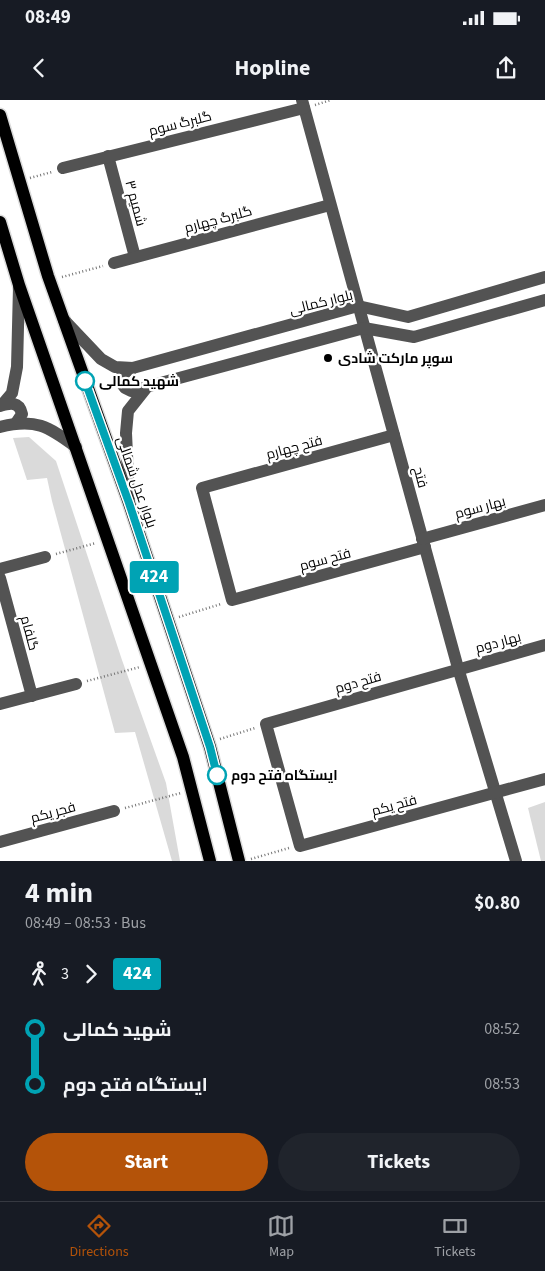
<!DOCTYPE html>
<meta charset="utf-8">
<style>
:root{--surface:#171b24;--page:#20242c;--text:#f1f3f6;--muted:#9ea1a6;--line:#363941;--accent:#b45309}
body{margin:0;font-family:"Source Sans 3",Cairo,sans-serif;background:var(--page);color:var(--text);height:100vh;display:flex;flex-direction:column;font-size:19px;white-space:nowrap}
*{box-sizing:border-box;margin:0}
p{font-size:16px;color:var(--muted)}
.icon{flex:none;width:28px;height:28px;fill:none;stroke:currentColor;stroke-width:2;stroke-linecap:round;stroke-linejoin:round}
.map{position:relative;height:761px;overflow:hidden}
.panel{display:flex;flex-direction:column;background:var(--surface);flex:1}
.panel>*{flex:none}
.badge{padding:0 10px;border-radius:4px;font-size:18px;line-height:32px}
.map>.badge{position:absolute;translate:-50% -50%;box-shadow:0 0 0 2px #fff}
.legs{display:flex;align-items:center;gap:8px;height:55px;padding:0 25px;font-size:16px}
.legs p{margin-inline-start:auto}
.head{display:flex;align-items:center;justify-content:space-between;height:85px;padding:0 25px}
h1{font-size:28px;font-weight:700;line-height:38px}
.action{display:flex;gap:10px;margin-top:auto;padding:10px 25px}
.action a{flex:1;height:58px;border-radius:30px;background:var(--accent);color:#fff;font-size:20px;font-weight:700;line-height:58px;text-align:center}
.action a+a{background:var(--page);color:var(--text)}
ul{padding:0 25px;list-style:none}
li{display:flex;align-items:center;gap:18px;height:55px;font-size:19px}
li i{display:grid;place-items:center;width:8px;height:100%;margin:0 6px;background:currentColor}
li i::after{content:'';width:12px;height:12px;margin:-6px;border:4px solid;border-radius:50%;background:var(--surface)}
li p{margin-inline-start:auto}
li:first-child i{background:linear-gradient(#0000 50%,currentColor 0)}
li:last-child i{background:linear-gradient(currentColor 50%,#0000 0)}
.status{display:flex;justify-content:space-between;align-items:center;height:35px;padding:0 25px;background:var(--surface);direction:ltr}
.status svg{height:14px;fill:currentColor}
header{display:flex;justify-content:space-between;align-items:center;height:65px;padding:0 25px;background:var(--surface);font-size:22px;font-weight:700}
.tab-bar{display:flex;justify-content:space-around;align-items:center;height:70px;border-top:1px solid var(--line);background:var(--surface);font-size:14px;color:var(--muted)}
.tab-bar a{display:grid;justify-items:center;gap:2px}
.tab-bar .active{color:var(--accent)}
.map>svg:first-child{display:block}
.green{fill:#dadada}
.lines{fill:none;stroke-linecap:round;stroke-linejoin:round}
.major-casing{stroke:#dbdbdb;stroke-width:15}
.path{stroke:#757575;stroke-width:2.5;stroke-dasharray:1 2.5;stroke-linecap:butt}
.minor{stroke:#535353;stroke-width:12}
.major{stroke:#000;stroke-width:12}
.line-1-casing{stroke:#fff;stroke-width:11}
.line-1{stroke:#00a3b4;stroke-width:8}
.poi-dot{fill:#000;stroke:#fff;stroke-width:2}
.stop-1-dot{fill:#fff;stroke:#00a3b4;stroke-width:2.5}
.labels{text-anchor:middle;stroke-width:4.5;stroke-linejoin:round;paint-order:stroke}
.street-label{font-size:14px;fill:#000;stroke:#fff}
.poi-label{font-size:14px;font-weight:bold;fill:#000;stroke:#fff;text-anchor:start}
.stop-label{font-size:14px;font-weight:bold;fill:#000;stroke:#fff;text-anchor:start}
</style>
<div class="status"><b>08:49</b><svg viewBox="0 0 49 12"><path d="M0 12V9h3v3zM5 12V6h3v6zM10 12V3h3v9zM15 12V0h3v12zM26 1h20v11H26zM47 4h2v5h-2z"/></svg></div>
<header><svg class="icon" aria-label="back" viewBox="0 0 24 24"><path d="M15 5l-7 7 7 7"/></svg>Hopline<svg class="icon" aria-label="share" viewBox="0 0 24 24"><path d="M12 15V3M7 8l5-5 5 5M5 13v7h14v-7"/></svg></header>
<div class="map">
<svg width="545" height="761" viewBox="0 0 545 761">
<rect width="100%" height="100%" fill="#fff"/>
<g class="green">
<path d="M29,337l27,24 66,199 44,123 14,78h-8l-37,-129 -20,1 -63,-232 -5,-23 -20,2 -14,-42z"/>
<path d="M545,702v59h-4l-13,-53z"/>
</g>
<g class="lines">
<defs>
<g id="major">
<path d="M0,15l48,161 81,227 81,244 29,114"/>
<path d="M0,122l19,63 164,472 27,104"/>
</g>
</defs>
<use href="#major" class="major-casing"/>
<g class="path">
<path d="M315,5l16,-5"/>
<path d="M30,78l22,-6"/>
<path d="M62,177l41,-11"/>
<path d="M56,454l40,-11"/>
<path d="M179,517l42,-13"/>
<path d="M87,581l53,-14"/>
<path d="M220,639l35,-11"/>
<path d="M125,708l56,-15"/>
<path d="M251,759l38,-11"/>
</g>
<g class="minor">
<path d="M302,0l156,568 58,193"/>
<path d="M108,56l27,101"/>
<path d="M63,68l241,-60"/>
<path d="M114,163l216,-58"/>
<path d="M545,177l-137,40 -50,-11 -229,63 -7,7v8l3,4 6,3 233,-63 50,9 131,-37"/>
<path d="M64,220l37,39 14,8 18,1"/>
<path d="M2,305l10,-12 5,-26 2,-80"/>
<path d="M0,306c10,-3 19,-5 22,8l-6,9"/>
<path d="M0,327c35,-9 48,-1 76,20"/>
<path d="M394,335l-192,53 30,112 193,-53"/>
<path d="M129,398l-3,-65 2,-22 19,-24"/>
<path d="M422,439l123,-34"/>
<path d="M0,469l45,-12"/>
<path d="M0,478l32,118"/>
<path d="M545,545l-279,79 34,122 245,-67"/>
<path d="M0,604l76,-20"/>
<path d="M0,742l114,-31"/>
</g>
<use href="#major" class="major"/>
</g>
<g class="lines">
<defs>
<path id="line-1" d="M85,281l44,122 81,244 7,28"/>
</defs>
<use href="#line-1" class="line-1-casing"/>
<use href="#line-1" class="line-1"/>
</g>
<circle class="poi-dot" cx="328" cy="258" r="5"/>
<g class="stop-1-dot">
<circle cx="85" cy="281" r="9"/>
<circle cx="217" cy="675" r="9"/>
</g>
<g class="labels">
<g class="street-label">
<text transform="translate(180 23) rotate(-14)" y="5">گلبرگ سوم</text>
<text transform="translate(136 103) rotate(75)" y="5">شمیم ۳</text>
<text transform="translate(218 119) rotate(-15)" y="5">گلبرگ چهارم</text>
<text transform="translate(321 202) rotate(-14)" y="5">بلوار کمالی</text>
<text transform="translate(294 347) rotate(-15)" y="5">فتح چهارم</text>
<text transform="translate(421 377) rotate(75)" y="5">فتح</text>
<text transform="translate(137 382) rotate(71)" y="5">بلوار عدل شمالی</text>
<text transform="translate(480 407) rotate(-15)" y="5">بهار سوم</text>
<text transform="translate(325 459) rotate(-15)" y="5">فتح سوم</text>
<text transform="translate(30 533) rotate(75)" y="5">گلفام</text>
<text transform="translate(498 542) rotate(-15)" y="5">بهار دوم</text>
<text transform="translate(358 582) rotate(-16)" y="5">فتح دوم</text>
<text transform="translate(394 705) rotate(-15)" y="5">فتح یکم</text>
<text transform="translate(53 712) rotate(-15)" y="5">فجر یکم</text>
</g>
<g class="poi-label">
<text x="338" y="263">سوپر مارکت شادی</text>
</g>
<g class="stop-label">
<text x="99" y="286">شهید کمالی</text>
<text x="231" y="680">ایستگاه فتح دوم</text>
</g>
</g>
</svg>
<b class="badge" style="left:154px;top:477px;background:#00a3b4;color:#fff">424</b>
</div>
<section class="panel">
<div class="head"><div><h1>4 min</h1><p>08:49 – 08:53 · Bus</p></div><b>$0.80</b></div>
<div class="legs"><svg class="icon" aria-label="walk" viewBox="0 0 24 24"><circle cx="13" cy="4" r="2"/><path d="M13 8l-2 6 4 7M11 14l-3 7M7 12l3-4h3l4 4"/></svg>3<svg class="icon" aria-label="forward" viewBox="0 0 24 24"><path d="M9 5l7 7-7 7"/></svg><b class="badge" style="background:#00a3b4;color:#fff">424</b></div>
<ul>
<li><i style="color:#00a3b4"></i><b>شهید کمالی</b><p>08:52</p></li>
<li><i style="color:#00a3b4"></i><b>ایستگاه فتح دوم</b><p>08:53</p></li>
</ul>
<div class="action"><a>Start</a><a>Tickets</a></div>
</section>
<nav class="tab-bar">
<a class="active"><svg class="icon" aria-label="directions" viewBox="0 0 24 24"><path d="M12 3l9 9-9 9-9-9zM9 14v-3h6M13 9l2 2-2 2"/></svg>Directions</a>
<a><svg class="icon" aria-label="map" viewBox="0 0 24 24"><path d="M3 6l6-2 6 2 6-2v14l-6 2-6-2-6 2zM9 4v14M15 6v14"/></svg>Map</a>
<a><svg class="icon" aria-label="tickets" viewBox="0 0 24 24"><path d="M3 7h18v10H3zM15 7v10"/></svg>Tickets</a>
</nav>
